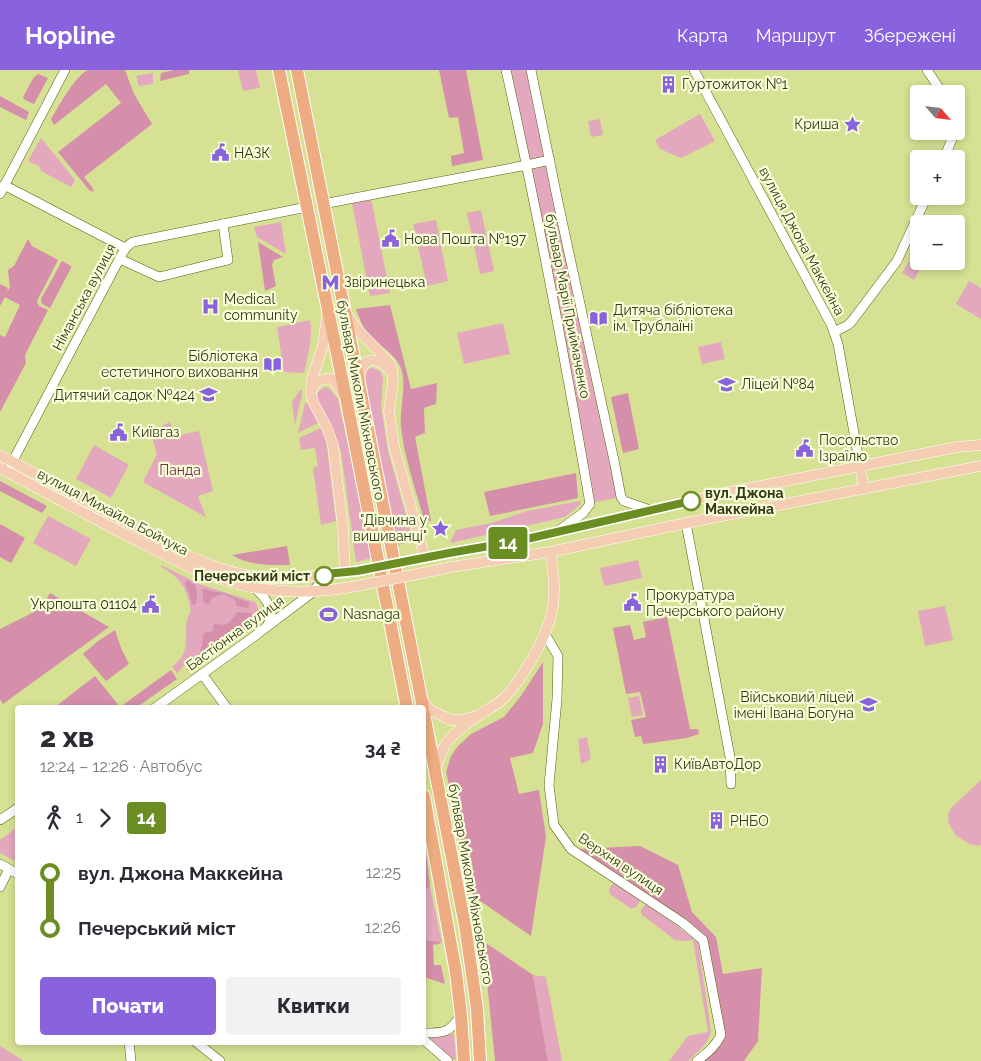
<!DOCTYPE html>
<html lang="uk">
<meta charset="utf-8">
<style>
:root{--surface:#fff;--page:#f2f2f3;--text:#2b2b33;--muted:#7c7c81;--accent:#8863dd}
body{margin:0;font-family:Raleway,sans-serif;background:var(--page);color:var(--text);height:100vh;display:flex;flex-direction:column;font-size:19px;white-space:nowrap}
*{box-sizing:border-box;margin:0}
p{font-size:16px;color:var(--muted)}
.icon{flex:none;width:28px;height:28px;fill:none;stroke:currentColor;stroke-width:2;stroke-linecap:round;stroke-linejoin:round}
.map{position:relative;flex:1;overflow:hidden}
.sheet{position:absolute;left:15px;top:635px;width:411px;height:340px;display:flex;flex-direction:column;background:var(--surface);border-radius:5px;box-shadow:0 2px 8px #0003}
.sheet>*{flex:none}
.badge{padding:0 10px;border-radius:4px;font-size:18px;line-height:32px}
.needle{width:32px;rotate:118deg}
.controls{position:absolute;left:910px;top:15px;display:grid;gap:10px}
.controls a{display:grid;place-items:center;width:55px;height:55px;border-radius:5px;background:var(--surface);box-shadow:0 2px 8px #0003;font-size:25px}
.map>.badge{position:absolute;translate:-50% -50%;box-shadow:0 0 0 2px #fff}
.legs{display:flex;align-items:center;gap:8px;height:55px;padding:0 25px;font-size:16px}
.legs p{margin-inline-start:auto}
.summary{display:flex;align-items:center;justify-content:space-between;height:85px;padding:0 25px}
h1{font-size:28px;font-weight:800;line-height:38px}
.button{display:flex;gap:10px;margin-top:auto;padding:10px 25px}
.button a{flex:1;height:58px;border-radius:5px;background:var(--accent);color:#fff;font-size:20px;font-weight:800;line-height:58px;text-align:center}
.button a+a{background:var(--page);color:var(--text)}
ul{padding:0 25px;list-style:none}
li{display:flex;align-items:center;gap:18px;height:55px;font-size:19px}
li i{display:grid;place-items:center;width:8px;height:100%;margin:0 6px;background:currentColor}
li i::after{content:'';width:12px;height:12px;margin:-6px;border:4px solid;border-radius:50%;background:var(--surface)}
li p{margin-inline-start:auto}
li:first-child i{background:linear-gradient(#0000 50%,currentColor 0)}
li:last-child i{background:linear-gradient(currentColor 50%,#0000 0)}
header{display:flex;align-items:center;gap:30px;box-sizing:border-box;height:70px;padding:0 25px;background:var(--accent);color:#fff}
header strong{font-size:24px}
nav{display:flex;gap:28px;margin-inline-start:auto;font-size:18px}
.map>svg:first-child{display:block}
.green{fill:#e3a8be}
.forest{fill:#d58fab}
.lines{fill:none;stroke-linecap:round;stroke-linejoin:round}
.minor-casing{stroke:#595f0c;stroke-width:10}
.major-casing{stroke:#fff;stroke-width:11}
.highway-casing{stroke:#fff;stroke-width:14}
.minor{stroke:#fff;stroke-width:9}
.major{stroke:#f4cdb3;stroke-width:10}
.highway{stroke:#edac81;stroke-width:12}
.major-bridge-casing{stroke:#fff;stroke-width:11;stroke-linecap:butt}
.major-bridge{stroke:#f4cdb3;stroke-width:10}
.line-1-casing{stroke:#fff;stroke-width:11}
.line-1{stroke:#6b8e23;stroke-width:8}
.stop-1-dot{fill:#fff;stroke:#6b8e23;stroke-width:2.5}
.labels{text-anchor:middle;stroke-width:4.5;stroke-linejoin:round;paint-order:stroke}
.poi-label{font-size:14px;fill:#343818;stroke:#f8fed8;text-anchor:start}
.street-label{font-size:14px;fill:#343818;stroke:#f8fed8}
.park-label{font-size:14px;fill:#7c2a50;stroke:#f8fed8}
.stop-label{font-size:14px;font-weight:bold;fill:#343818;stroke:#f8fed8;text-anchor:start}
</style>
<header>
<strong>Hopline</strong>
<nav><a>Карта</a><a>Маршрут</a><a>Збережені</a></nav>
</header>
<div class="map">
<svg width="981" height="991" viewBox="0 0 981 991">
<rect width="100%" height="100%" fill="#d6e193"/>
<g class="green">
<path d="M238,0h18l4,18 -17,3z"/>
<path d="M506,0h25l90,427 -31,6z"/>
<path d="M153,3v11l-14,2 -3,-10z"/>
<path d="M700,44l15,27 -34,17 -21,-9 -5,-9z"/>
<path d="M600,49l3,16 -12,2 -3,-16z"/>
<path d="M41,68l34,42 -4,7 -30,-16 -2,-5 -11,-5z"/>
<path d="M371,128l19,95 -20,3 -18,-93z"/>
<path d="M481,140l13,61 -14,3 -13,-61z"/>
<path d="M436,150l12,61 -21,5 -14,-62z"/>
<path d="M281,152l5,32 -29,-17 -3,-10z"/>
<path d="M909,191l12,6 -7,13 -12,-7z"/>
<path d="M969,211l12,7v31l-25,-15z"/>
<path d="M310,250c3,18 -2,35 -6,53l-20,-1 -7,-45z"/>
<path d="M503,253l7,31 -46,10 -7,-31z"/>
<path d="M721,272l4,17 -23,5 -4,-17z"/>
<path d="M371,298l5,1 4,2 3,6 -2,29 7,45 25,89 -16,6 -28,-146 -4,-26 2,-3z"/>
<path d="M326,317l4,2 8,10 34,159 -16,4 -15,-111 -23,-46c-2,-9 -2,-15 8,-18z"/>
<path d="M300,320h2v4l-7,31 -3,-23z"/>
<path d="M309,332l11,20 -22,11 7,-30z"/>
<path d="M170,352l3,12 2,2 24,-5 14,60 -15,5 8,21 -63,-35 14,-28 -7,-23z"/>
<path d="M321,358l5,12 10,81 -15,4 -8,-57 5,-2 -3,-18 -14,2 -2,-12z"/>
<path d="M94,375l35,20 -18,33 -35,-19z"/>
<path d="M580,431l1,3 -16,13 -115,26 6,-13 35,-7 36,-12z"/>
<path d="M48,446l43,23 -15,27 -43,-23z"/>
<path d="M638,490l4,18 -38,8 -4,-18z"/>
<path d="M161,495l38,19 56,18c4,6 4,10 3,16l-69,51 -4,-4 -8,8 -5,-6c3,-3 7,-6 9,-9 10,-14 0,-34 10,-47 -4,-23 -10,-33 -30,-44z"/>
<path d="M945,536l8,34 -28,6 -7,-35z"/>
<path d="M639,626l4,19 -11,2 -4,-19z"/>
<path d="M587,667l4,22 -10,5 -3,-25z"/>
<path d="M981,710v65l-4,1 -7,-2 -14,-8 -7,-12 -1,-9 3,-7z"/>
<path d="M17,757l-2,13v13l2,9 -17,-9v-13z"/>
<path d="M619,813l20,14 1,4 -5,7h-5l-20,-14 -1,-5 4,-5z"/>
<path d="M430,817l12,55 -18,-2v-42l1,-9z"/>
<path d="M649,834l49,38 13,89c-2,13 -14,21 -23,30h-19l19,-25 20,-4 -15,-92 -8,1 -10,-1 -34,-26v-4l4,-5z"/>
<path d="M533,905l13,2 16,84h-14z"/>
<path d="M454,964l2,26 -7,-3 -24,-20z"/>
<path d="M0,976l24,15h-24z"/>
</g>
<g class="forest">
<path d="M88,0h37l9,24 18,30 -68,53 8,10 2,5 -5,-2 -31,-38 63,-49 -15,-19 -52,41 -3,-6c8,-13 23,-42 37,-49z"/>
<path d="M174,0h15v4l-29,7 1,-8z"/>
<path d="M439,0h27l17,90 -31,6 -1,-10 13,-3 -6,-36 -9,1z"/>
<path d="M38,4l10,4 -14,26 -9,-4 -2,-3 11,-20z"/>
<path d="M0,26l29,16 -3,8 -26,-13z"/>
<path d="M28,169l4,7 26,14 -21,41 2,5 9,4 -23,45 1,8 -26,49v-77l5,2 15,-32 -15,-8 -5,9v-22l8,4 -1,4 3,-5 -2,-17 6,-4z"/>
<path d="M258,172l25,15 -9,3 -2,5 4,21 -11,5z"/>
<path d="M62,191l9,5v2l-21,40 -8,-4 -1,-5z"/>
<path d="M390,235l21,84 26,-6 -1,21 -12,4 1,25 -10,4 16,84 -7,-1c-8,-30 -20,-63 -23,-93 -2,-19 7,-44 -1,-61 -5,-12 -24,-23 -32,-33 -6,-7 -9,-16 -12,-24z"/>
<path d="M628,323l11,56 -16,4 -12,-56z"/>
<path d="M576,403l2,25 -88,18 -6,-24z"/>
<path d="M0,411l47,25 -5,7 -42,-22z"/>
<path d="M0,454l25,14 -14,25 -11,-6z"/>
<path d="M287,476l3,19c-21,0 -40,1 -58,-10z"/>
<path d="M187,510l9,5 1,11 -1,8 -4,1 -2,-9 -5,-12z"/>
<path d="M202,519l21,4 27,10 -2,5 -11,-2 -3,-7 -11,-5c-6,2 -13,3 -14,10l-5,-1z"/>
<path d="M50,523l59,34 -106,77 -3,-5v-70l42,-21z"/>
<path d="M237,542l14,1 2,6 -56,42 5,-16 1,-10 3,-3 3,1 4,-3v-4l2,-3c11,5 17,-2 22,-11z"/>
<path d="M667,547l23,112h8l1,5 -12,4 -44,6 -2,-8 -6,1 -4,-17 15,-3 -6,-25 -14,2 -13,-66 17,-3 4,15 12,-3 -3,-15z"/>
<path d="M115,560l6,18 8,16 -23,17 -23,-27 15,-13z"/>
<path d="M543,592v62l-10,29 -23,5 9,36 20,-4 7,47 -15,99 -58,-40 -27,-124 5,-16 7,-10 13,-12 33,-17 17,-21z"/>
<path d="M171,600l6,9 -40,28h-82l40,-31 25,31z"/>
<path d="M425,772l5,45 -5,2 -1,9v-54z"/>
<path d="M640,776l38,19 14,47 24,25 7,37 39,-6 -4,73 -14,20h-41l16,-17 -14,-106 -127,-89z"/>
<path d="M424,870l18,2 -3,2 -6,1 1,20h7l4,19 -21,-7z"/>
<path d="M483,871l50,34 15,86h-53z"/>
</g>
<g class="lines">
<defs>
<g id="minor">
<path d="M506,0c32,144 59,288 84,434l-7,9 -25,18"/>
<path d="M531,0l28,137 56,258 6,32 3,4 26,9"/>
<path d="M694,0l137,254 7,20 22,122"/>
<path d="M927,0l16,24"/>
<path d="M956,46v11"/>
<path d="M944,89l11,-28"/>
<path d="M4,115l121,63"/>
<path d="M0,124l65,-124"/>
<path d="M323,134l204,-39 23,-5"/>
<path d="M120,189l39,18 69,-17 -5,-36"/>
<path d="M834,262l14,-7 4,-4 45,-60 30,-65"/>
<path d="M7,402l115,-218c3,-5 5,-9 11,-12l174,-35"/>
<path d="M686,453l44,234 1,27"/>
<path d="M255,518c11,10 22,24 12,38"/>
<path d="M545,564l13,22 -1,43 -8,86 5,40 17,24 112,74 20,17 18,95c-6,12 -14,18 -24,26"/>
<path d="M202,604l25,34"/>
<path d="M155,638l97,-70 61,-46 12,-17"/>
<path d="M0,750l18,-12"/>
<path d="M0,794l18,10"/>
<path d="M0,817l9,-18"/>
<path d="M424,963c21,0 25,0 37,-18"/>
<path d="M424,970l24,21"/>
<path d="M129,972l2,19"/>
<path d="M196,972l24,19"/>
</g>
<g id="major">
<path d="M347,244l10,15 29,30 4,5 2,5 1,13 -4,29 5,35 31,112"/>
<path d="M327,245l-4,30 -11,34 -1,14 2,9 14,26 6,17 10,83 2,44"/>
<path d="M360,308c1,-20 15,-23 28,-9"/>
<path d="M312,320c4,-10 10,-12 20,-11l12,16"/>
<path d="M0,385l169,91c31,16 64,30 99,32 28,2 61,-4 89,-7"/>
<path d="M860,396l4,23"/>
<path d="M0,398c45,24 89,48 134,71 39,20 79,43 123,49 35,6 70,4 105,-3"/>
<path d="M412,490l106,-19 202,-47 237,-47 24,-2"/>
<path d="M413,505l38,-8 99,-15 136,-29 295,-57"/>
<path d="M422,629l8,11 21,10h9l14,-3"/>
<path d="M435,700c3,-8 6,-17 10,-25 7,-10 23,-23 34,-30 9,-6 18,-10 25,-17 10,-10 18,-22 25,-34 25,-41 30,-65 21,-112"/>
</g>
<g id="highway">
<path d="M279,0l67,328 61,310"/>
<path d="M297,0l126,638"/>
<path d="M424,644l41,211 12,84 3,52"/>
<path d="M424,726l32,177 5,42 3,46"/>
</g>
</defs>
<use href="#minor" class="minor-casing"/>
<use href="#major" class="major-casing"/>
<use href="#highway" class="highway-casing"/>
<use href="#minor" class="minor"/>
<use href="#major" class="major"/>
<use href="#highway" class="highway"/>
<defs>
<g id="major-bridge">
<path d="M357,501l55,-11"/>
<path d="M362,515l51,-10"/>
</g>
</defs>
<use href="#major-bridge" class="major-bridge-casing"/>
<use href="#major-bridge" class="major-bridge"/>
</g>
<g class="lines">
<defs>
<path id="line-1" d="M324,506l1,-2 32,-3 92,-18 69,-12 173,-40"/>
</defs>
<use href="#line-1" class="line-1-casing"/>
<use href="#line-1" class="line-1"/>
</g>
<defs>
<symbol id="building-bare" viewBox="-9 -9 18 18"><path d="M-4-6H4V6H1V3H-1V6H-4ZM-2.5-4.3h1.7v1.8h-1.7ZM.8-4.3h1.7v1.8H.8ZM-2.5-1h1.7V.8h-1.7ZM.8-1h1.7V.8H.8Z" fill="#8863dd" stroke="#f8fed8" stroke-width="2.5" paint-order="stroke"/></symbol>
<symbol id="sight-bare" viewBox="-9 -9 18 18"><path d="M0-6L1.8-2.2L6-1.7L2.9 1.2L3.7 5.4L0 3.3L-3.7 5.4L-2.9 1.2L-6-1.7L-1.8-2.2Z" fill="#8863dd" stroke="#f8fed8" stroke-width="2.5" paint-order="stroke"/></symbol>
<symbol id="civic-bare" viewBox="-9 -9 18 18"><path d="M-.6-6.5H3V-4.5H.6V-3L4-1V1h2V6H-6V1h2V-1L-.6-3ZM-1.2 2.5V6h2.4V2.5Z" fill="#8863dd" stroke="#f8fed8" stroke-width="2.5" paint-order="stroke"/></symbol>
<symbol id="metro-bare" viewBox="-9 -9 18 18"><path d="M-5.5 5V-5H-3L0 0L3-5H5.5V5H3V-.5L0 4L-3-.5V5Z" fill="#8863dd" stroke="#f8fed8" stroke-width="2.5" paint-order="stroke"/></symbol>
<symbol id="hospital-bare" viewBox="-9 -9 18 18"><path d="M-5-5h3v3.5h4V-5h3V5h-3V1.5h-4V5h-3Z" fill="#8863dd" stroke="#f8fed8" stroke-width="2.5" paint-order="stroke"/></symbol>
<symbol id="library-bare" viewBox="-9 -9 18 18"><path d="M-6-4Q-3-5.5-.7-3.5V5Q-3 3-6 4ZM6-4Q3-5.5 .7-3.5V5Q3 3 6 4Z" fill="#8863dd" stroke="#f8fed8" stroke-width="2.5" paint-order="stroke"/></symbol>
<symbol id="school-bare" viewBox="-9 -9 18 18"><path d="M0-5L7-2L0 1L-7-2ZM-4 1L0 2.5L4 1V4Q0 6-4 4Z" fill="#8863dd" stroke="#f8fed8" stroke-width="2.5" paint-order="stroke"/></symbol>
<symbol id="stadium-bare" viewBox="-9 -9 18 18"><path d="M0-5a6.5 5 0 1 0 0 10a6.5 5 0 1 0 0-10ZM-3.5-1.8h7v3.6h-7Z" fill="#8863dd" stroke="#f8fed8" stroke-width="2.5" paint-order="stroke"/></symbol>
</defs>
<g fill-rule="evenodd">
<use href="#building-bare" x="656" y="2" width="25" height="25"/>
<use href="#sight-bare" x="840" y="42" width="25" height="25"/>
<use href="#civic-bare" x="208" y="70" width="25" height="25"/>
<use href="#civic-bare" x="378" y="156" width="25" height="25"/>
<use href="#metro-bare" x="318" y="200" width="25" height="25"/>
<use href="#hospital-bare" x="198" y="224" width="25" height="25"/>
<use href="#library-bare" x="586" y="236" width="25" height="25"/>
<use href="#library-bare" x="260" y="282" width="25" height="25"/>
<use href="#school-bare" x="714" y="302" width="25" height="25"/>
<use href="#school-bare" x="196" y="312" width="25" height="25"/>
<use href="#civic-bare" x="106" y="350" width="25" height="25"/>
<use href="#civic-bare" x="792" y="366" width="25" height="25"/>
<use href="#sight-bare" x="428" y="446" width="25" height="25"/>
<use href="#civic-bare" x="620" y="520" width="25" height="25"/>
<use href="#civic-bare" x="138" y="522" width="25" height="25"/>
<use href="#stadium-bare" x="316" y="532" width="25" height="25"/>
<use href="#school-bare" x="856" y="622" width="25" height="25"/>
<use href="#building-bare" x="648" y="682" width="25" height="25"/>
<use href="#building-bare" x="704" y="738" width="25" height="25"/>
</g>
<g class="stop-1-dot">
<circle cx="691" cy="431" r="9"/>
<circle cx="324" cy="506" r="9"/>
</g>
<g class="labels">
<g class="poi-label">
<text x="682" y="19">Гуртожиток №1</text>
<text x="839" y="59" text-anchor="end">Криша</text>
<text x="234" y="88">НАЗК</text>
<text x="404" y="174">Нова Пошта №197</text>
<text x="344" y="217">Звіринецька</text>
<text x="224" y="234">Medical<tspan x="224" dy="16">community</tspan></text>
<text x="613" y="245">Дитяча бібліотека<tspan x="613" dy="16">ім. Трублаїні</tspan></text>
<text x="258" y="291" text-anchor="end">Бібліотека<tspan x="258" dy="16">естетичного виховання</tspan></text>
<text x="741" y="319">Ліцей №84</text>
<text x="195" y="330" text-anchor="end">Дитячий садок №424</text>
<text x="132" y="367">Київгаз</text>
<text x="819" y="375">Посольство<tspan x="819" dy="16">Ізраїлю</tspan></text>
<text x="427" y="455" text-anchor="end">"Дівчина у<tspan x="427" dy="16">вишиванці"</tspan></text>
<text x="646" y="530">Прокуратура<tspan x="646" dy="16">Печерського району</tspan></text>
<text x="137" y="539" text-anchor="end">Укрпошта 01104</text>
<text x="343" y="549">Nasnaga</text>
<text x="854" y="632" text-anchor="end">Військовий ліцей<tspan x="854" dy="16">імені Івана Богуна</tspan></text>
<text x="674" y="699">КиївАвтоДор</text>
<text x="730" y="756">РНБО</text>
</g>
<g class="street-label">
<text transform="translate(802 171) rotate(62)" y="5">вулиця Джона Маккейна</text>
<text transform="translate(84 227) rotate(-62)" y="5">Німанська вулиця</text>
<text transform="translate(568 236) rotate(79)" y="5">бульвар Марії Приймаченко</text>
<text transform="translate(361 330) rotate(79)" y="5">бульвар Миколи Міхновського</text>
<text transform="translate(113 442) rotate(28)" y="5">вулиця Михайла Бойчука</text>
<text transform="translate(235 563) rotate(-36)" y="5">Бастіонна вулиця</text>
<text transform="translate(621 794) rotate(34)" y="5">Верхня вулиця</text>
<text transform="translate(471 814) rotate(80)" y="5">бульвар Миколи Міхновського</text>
</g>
<g class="park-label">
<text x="180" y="405">Панда</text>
</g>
<g class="stop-label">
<text x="705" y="428">вул. Джона<tspan x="705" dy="16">Маккейна</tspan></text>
<text x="310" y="511" text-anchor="end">Печерський міст</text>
</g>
</g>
</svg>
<div class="controls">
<a><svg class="needle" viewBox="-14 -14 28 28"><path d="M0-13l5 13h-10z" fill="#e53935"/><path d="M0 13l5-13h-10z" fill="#7c7c81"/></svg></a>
<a>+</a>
<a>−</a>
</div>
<b class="badge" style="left:508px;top:473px;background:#6b8e23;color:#fff">14</b>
<section class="sheet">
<div class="summary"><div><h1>2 хв</h1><p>12:24 – 12:26 · Автобус</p></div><b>34 ₴</b></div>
<div class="legs"><svg class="icon" aria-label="walk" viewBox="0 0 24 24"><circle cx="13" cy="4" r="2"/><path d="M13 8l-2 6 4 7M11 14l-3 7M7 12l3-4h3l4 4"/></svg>1<svg class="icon" aria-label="forward" viewBox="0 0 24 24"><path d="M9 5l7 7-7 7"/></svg><b class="badge" style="background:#6b8e23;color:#fff">14</b></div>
<ul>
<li><i style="color:#6b8e23"></i><b>вул. Джона Маккейна</b><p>12:25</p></li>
<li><i style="color:#6b8e23"></i><b>Печерський міст</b><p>12:26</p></li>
</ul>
<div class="button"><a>Почати</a><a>Квитки</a></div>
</section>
</div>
